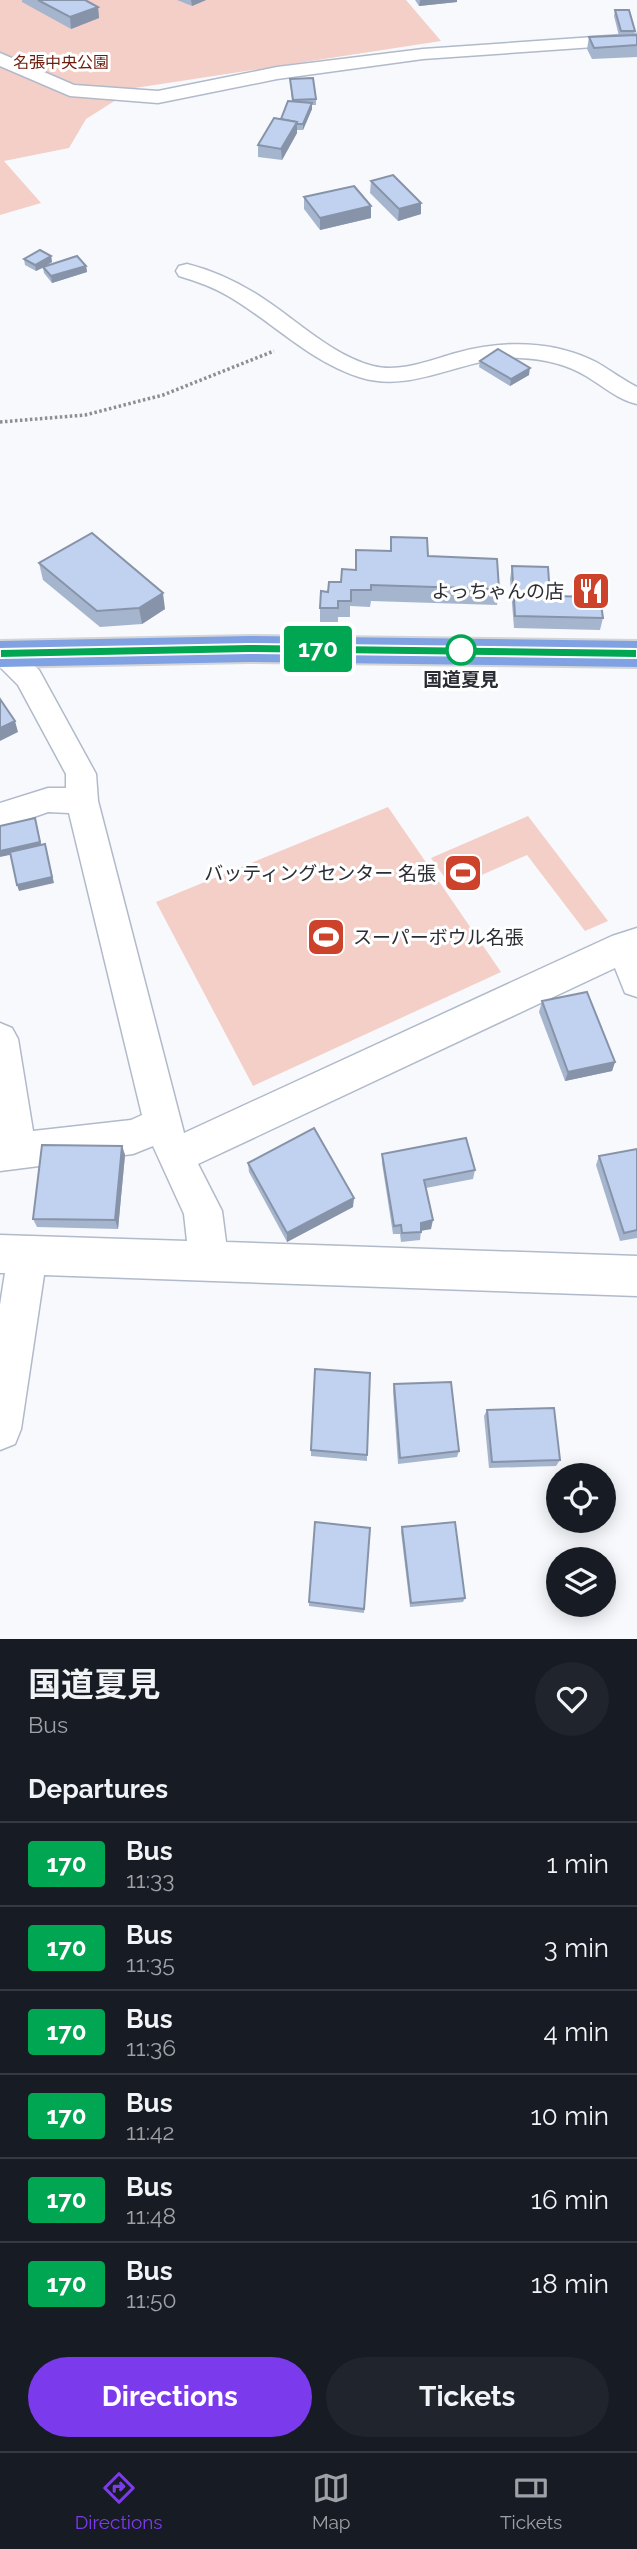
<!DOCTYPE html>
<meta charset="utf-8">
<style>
:root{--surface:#171b24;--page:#20242c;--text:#f1f3f6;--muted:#9ea1a6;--line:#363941;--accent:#7c3aed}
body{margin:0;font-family:Raleway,"Noto Sans JP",sans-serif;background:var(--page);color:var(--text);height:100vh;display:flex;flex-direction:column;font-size:26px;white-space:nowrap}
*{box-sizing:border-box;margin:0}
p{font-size:23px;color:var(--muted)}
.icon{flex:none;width:38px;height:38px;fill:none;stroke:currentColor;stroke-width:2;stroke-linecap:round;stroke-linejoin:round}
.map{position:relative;height:1639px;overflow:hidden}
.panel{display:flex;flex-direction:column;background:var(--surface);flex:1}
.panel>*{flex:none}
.badge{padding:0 14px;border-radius:5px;font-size:24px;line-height:46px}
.controls{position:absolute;left:546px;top:1463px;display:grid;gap:14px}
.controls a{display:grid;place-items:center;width:70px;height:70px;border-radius:50%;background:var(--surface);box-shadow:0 4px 18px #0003;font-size:35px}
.map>.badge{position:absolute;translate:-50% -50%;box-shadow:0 0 0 4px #fff}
h2{padding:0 28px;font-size:26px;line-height:63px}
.round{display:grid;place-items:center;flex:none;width:74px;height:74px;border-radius:37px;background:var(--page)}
.overview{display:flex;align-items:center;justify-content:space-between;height:119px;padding:0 28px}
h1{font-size:33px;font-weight:700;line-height:52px}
.primary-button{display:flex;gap:14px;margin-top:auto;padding:14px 28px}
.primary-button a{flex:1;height:80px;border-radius:42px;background:var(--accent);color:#fff;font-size:28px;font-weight:700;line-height:80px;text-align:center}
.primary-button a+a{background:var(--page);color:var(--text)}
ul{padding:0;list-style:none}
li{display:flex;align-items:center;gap:21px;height:84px;padding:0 28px;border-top:2px solid var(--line)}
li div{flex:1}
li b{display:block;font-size:26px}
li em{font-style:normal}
li .badge{min-width:77px;font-weight:700;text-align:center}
.tab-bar{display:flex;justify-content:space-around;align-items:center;height:98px;border-top:2px solid var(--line);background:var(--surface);font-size:19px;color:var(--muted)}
.tab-bar a{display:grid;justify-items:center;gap:4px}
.tab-bar .active{color:var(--accent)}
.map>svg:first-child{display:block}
.green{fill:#f4cfc7}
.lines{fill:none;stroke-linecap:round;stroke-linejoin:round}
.minor-casing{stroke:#b1baca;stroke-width:3}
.trunk-casing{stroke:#d4d5d6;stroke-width:4}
.path{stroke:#8b8e93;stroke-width:3.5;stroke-dasharray:2.5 2.5;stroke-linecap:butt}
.minor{fill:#fff;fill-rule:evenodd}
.trunk{fill:#80a2e3;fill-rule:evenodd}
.wall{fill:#a6b5ce}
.shaded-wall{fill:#8793a8}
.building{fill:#c1d2f0;stroke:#8793a8;stroke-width:2}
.line{fill:#00a651;stroke:#fff;stroke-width:2}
.stop-dot{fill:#fff;stroke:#00a651;stroke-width:3.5}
.labels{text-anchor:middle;stroke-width:6;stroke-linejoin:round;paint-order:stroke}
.far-park-label{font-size:16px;fill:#6d1c0e;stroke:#fff}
.poi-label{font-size:19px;fill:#2a2e34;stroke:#fff;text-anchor:end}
.stop-label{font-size:19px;font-weight:bold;fill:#2a2e34;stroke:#fff}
</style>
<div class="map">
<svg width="637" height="1639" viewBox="0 0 637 1639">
<rect width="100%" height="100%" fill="#f7f9fc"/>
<g class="green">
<path d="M0,0h406l35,41 -306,47 -49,31 -17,29 -65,13 37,42 -41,12z"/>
<path d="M388,807l113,165 -248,114 -97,-184z"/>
<path d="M528,816l80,105 -23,10 -58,-76 -75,33 -21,-30z"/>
</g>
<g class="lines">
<defs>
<g id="minor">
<path d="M637,34v10l-214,15 -146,20 -119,24 -88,-7 -70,-30v-13l74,32 84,6 119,-24 146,-18z"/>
<path d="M187,264c28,7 53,19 77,35 35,23 68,56 109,67 28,7 57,-6 83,-13 46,-13 97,-13 140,9 14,8 27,18 41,25v17c-19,-4 -34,-18 -51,-28 -20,-12 -42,-17 -66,-18 -55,-3 -106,37 -161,19 -50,-16 -86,-55 -131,-81 -15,-9 -32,-15 -49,-20l-3,-5 3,-5z"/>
<path d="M4,644l10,3 25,23 57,104 2,27 86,332 428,-197 25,-8v69l-12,-4 -10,-25 -417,196 24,47 4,31 411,14v40l-593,-21 -23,154 -6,15 -15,6v-145l5,-32h-5v-38l187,6 -3,-27 -31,-68 -20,8 -133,17v-148l12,5 6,11 15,92 98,-11 11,-5 -73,-302 -21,-1 -48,17v-26l48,-15h18v-14l-48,-89 -18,-18v-22z"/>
</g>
<path id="trunk" d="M249,636l388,5v26l-388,-5 -249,5v-26z"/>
</defs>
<use href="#minor" class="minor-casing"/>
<use href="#trunk" class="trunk-casing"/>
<path class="path" d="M0,422l85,-7 78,-20 111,-44"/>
<use href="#minor" class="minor"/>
<use href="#trunk" class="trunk"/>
</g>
<g class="wall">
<path d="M22,0h63l13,7 1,11 -28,11 -49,-27z"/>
<path d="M177,0h29l-14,6z"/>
<path d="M415,0h42v2l-38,4z"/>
<path d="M615,10l20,21 -1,4h3v22l-45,2 -5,-10 2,-12 30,-1 -5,-20z"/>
<path d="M290,79l26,20v6h-4v4l-9,21h-6v3l-15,27 -24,-3v-12l23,-26 11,-18z"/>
<path d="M371,181l50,22v11l-23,7 -28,-28z"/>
<path d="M304,197l67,9v12l-51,12 -16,-21z"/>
<path d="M51,256l1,6 -6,4h40l1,6 -35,11 -8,-10 -1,-5 -7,3 -11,-6 -1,-6z"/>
<path d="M480,361l49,14 -19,11 -31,-19z"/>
<path d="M391,537l37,19 71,33 -2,16 -126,-4 -1,6 -20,-1v11h-12v8l-18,-1v-16l8,-16 28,-22 34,-19z"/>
<path d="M39,563l126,46 -23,15 -42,3 -57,-47z"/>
<path d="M512,566l38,30 53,22 -3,12 -86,-2 -4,-49z"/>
<path d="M542,1001l73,61 -3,9 -47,10 -26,-69z"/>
<path d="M122,1146l3,9 -7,74 -81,-2 -4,-8z"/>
<path d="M637,1149v89l-17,3 -24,-76 3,-9z"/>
<path d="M382,1154l93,16 -2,9 -47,9 5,41 -10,2 -1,9 -19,2 -1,-8h-7l-11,-71z"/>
<path d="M248,1163l105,44 -66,35 -38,-70z"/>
<path d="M394,1384l65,67 -2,6 -59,7 -5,-73z"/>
<path d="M487,1410l73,50 -4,6 -67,2 -5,-52z"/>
<path d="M311,1450l56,5v6l-56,-5z"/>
<path d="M402,1527l63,71 -2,4 -53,5 -9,-75z"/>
<path d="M309,1602l55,7v4l-55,-7z"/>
</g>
<g class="shaded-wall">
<path d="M191,0h15l-14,6z"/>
<path d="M420,0h37v2l-38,4z"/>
<path d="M98,7l1,11 -28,11 -1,-12z"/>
<path d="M312,103v6l-9,21v-6z"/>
<path d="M297,122v11l-15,27 -1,-11z"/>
<path d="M421,203v11l-23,7 1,-12z"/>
<path d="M371,206v12l-51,12v-12z"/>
<path d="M51,256l1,6 -16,9 -1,-6z"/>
<path d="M86,266l1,6 -35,11 -1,-7z"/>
<path d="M530,368l-1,7 -19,11 1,-7z"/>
<path d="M163,593l2,16 -23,15 -3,-16z"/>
<path d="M15,721l3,11 -18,9v-13z"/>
<path d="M35,818l7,30 -42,9v-6z"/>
<path d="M45,844l9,39 -35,8 -2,-6z"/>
<path d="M615,1062l-3,9 -47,10 3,-9z"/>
<path d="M122,1146l3,9 -7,74 -3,-9z"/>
<path d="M354,1198l-1,9 -66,35v-9z"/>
<path d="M433,1220l-2,9 -12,2 2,-8z"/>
</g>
<g class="building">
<path d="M38,0h47l13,7 -28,10z"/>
<path d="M615,10h14l6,21h-14z"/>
<path d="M637,35v10l-43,3 -5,-11z"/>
<path d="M313,78l3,21 -23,1 -3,-21z"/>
<path d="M288,101l24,2 -9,21h-6v-2l-16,-3z"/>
<path d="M274,118l23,4 -16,27 -23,-4z"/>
<path d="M393,175l28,28 -22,6 -28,-28z"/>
<path d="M354,186l17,20 -51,12 -16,-21z"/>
<path d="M40,250l11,6 -16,9 -11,-6z"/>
<path d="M77,256l9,10 -35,10 -8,-9z"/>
<path d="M498,349l32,19 -19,11 -31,-18z"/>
<path d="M92,533l71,60 -24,15 -42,3 -58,-48z"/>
<path d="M391,537l36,1 1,18 69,3 2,30 -128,-4v5h-20v11h-13v7h-18l1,-17 7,1 1,-10h12l1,-13 14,1v-20l35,1z"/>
<path d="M512,566l36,1 2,29 50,1 3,21 -88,-2z"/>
<path d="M0,699l15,22 -15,7z"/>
<path d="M35,818l5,24 -40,9v-25z"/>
<path d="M45,844l7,33 -35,8 -7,-33z"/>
<path d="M587,992l28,70 -47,10 -26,-71z"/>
<path d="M314,1128l40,70 -67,35 -39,-70z"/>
<path d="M466,1138l9,32 -51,10 9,40 -12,3v9l-19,1 -1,-8 -7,1 -12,-72z"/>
<path d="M42,1145l80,1 -7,74 -82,-1z"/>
<path d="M637,1149v81l-13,3 -25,-77z"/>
<path d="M315,1369l55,4 -3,82 -56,-5z"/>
<path d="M451,1382l8,69 -59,7 -6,-74z"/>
<path d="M554,1408l6,52 -68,2 -5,-52z"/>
<path d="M315,1522l55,6 -6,81 -55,-7z"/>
<path d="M455,1522l10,76 -54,5 -9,-76z"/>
</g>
<path class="line" d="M249,644l388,5v9l-388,-5 -249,5v-9z"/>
<defs>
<symbol id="restaurant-square" viewBox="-11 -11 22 22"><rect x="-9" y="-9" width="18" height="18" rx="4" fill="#cd422b" stroke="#fff"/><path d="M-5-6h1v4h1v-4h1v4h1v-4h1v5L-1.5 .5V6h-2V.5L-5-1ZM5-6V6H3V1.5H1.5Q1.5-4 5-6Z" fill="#fff"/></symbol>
<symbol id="stadium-square" viewBox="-11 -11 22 22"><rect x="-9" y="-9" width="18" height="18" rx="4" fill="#cd422b" stroke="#fff"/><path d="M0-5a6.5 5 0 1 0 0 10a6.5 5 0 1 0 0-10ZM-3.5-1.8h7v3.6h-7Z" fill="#fff"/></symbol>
</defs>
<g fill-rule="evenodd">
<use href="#restaurant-square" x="569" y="569" width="44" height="44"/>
<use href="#stadium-square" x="441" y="851" width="44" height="44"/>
<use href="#stadium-square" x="304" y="915" width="44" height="44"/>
</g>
<circle class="stop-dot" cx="461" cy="650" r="14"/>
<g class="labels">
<g class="far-park-label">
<text x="61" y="68">名張中央公園</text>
</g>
<g class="poi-label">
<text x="564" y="598">よっちゃんの店</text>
<text x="436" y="880">バッティングセンター 名張</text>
<text x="353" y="944" text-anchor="start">スーパーボウル名張</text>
</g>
<g class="stop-label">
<text x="461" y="686">国道夏見</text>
</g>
</g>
</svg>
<div class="controls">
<a><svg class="icon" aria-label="locate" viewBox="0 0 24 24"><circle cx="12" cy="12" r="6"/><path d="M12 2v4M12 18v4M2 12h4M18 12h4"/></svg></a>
<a><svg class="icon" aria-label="layers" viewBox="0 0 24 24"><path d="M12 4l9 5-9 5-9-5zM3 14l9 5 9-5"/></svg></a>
</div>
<b class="badge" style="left:318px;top:649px;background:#00a651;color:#fff">170</b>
</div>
<section class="panel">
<div class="overview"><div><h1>国道夏見</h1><p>Bus</p></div><a class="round"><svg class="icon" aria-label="heart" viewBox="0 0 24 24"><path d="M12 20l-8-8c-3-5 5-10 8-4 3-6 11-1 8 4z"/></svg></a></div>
<h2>Departures</h2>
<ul>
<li><span class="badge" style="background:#00a651;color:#fff">170</span><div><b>Bus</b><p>11:33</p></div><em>1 min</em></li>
<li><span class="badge" style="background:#00a651;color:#fff">170</span><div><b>Bus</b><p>11:35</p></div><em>3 min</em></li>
<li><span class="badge" style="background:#00a651;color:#fff">170</span><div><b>Bus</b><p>11:36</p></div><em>4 min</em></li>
<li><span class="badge" style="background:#00a651;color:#fff">170</span><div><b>Bus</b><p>11:42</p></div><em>10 min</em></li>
<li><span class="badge" style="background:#00a651;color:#fff">170</span><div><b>Bus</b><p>11:48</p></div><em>16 min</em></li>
<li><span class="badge" style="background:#00a651;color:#fff">170</span><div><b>Bus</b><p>11:50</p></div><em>18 min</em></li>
</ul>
<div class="primary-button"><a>Directions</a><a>Tickets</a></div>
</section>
<nav class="tab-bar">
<a class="active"><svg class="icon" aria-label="directions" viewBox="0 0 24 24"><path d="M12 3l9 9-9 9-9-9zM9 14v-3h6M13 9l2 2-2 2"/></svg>Directions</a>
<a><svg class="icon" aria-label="map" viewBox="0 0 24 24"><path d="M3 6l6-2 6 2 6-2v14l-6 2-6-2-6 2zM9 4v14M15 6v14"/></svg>Map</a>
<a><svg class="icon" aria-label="tickets" viewBox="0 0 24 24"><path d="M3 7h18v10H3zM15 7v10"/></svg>Tickets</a>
</nav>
